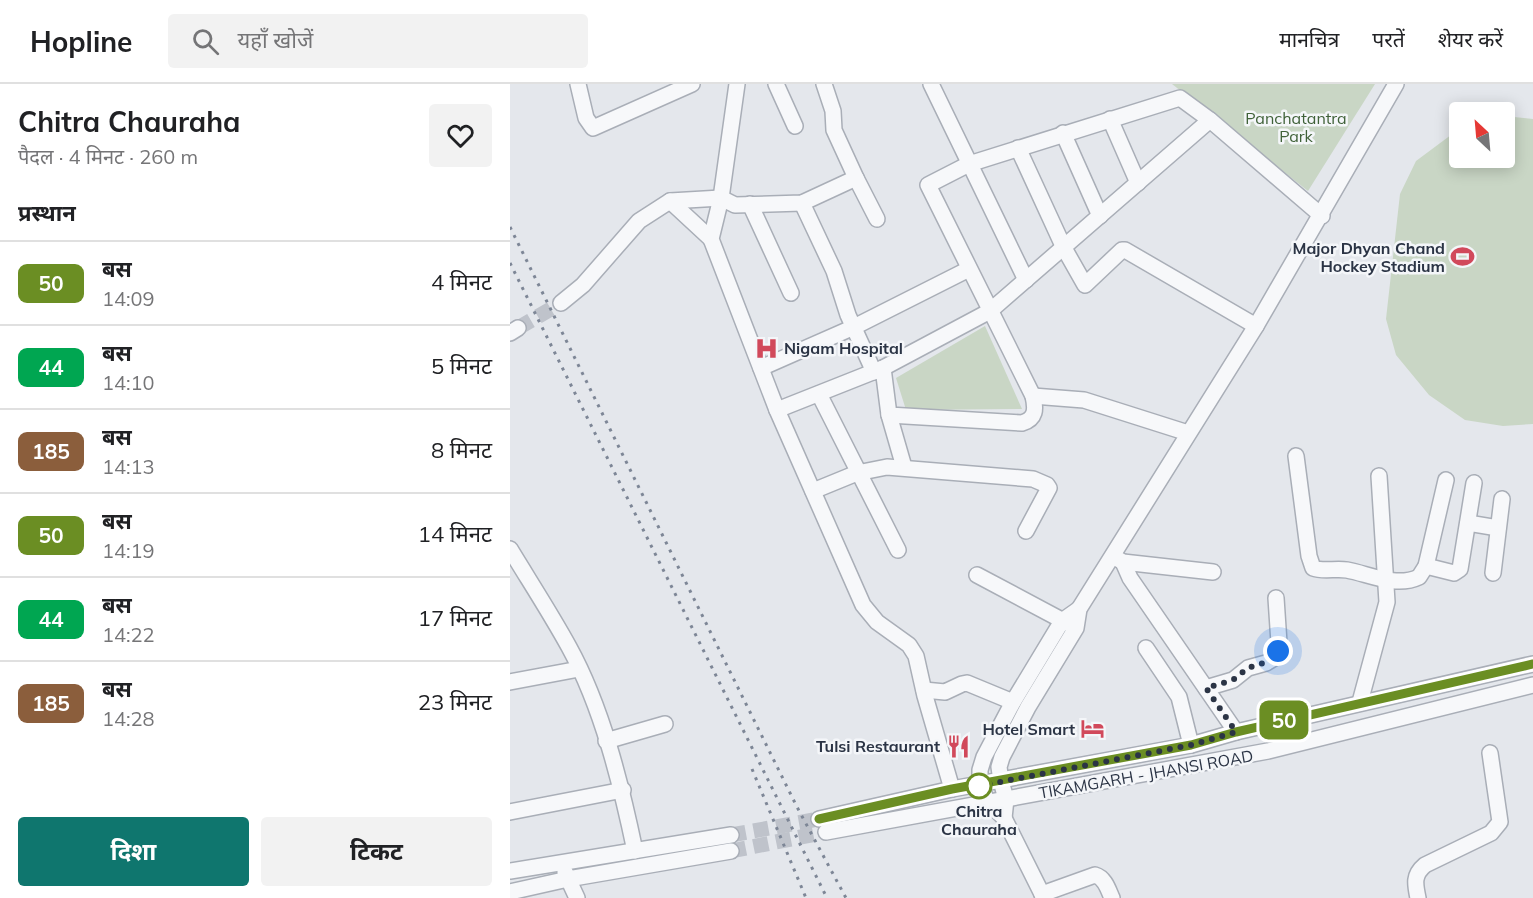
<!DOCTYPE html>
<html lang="hi">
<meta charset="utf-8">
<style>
:root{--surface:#fff;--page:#f2f2f2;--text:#202124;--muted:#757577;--line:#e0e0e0;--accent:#0f766e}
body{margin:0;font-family:Mulish,"Noto Sans Devanagari",sans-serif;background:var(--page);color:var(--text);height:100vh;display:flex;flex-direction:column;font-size:22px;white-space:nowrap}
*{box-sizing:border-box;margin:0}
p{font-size:20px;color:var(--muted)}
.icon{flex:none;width:33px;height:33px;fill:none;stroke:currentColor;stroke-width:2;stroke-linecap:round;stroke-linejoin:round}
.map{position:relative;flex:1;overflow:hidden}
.drawer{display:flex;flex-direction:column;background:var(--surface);width:510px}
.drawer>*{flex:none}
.badge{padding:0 12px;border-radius:9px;font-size:21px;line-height:39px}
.needle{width:39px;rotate:334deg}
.fabs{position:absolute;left:939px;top:18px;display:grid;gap:12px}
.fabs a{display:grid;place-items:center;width:66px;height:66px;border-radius:6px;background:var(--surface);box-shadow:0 3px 15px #0003;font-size:30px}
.you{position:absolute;width:30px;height:30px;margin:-15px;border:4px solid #fff;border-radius:50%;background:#1a73e8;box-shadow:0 0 0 9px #1a73e833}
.map>.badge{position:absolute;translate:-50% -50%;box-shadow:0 0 0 3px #fff}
h2{padding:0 18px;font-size:22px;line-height:54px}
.round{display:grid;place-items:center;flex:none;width:63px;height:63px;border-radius:6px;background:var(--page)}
.summary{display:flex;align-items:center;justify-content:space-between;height:102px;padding:0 18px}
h1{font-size:28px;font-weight:700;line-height:45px}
.action{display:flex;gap:12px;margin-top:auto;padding:12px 18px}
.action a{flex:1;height:69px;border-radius:6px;background:var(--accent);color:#fff;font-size:24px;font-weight:700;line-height:69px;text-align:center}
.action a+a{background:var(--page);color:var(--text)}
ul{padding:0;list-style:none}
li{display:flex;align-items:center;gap:18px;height:84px;padding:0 18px;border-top:2px solid var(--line)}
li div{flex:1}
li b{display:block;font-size:22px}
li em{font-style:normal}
li .badge{min-width:66px;font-weight:700;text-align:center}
header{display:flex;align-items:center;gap:36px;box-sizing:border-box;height:84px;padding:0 30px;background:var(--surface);border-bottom:2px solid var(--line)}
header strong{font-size:28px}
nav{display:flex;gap:33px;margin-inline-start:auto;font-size:21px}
.search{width:420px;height:54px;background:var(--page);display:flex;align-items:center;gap:15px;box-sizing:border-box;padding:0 21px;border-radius:6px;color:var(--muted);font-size:22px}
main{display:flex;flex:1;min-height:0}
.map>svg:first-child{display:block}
.green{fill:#c9d6c5}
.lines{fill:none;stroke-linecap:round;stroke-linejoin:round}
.minor-tunnel{stroke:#bfc3cb;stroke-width:15;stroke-dasharray:15 8;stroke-linecap:butt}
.minor-casing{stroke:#a9aeb7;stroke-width:18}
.minor{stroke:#f7f8fa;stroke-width:15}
.rail{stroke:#7d8696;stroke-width:3;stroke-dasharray:3 6;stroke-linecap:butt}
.line-casing{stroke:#fff;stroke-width:14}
.line{stroke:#6b8e23;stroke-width:9}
.walk{stroke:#2b3445;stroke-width:6;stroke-dasharray:0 10.8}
.stop-dot{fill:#fff;stroke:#6b8e23;stroke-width:3}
.labels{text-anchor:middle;stroke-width:5;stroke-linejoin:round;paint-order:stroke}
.park-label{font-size:16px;fill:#3f6138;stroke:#f4f6f9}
.poi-label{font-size:16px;font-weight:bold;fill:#2b3445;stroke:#f4f6f9;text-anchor:end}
.street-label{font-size:16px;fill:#2b3445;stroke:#f4f6f9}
.stop-label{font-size:16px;font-weight:bold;fill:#2b3445;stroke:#f4f6f9}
</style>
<header>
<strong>Hopline</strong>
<div class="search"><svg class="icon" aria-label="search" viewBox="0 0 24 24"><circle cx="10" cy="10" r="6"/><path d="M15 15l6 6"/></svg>यहाँ खोजें</div>
<nav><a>मानचित्र</a><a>परतें</a><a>शेयर करें</a></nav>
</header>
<main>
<section class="drawer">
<div class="summary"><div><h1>Chitra Chauraha</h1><p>पैदल · 4 मिनट · 260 m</p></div><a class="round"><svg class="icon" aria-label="heart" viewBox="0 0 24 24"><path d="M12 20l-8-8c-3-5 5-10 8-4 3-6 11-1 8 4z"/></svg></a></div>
<h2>प्रस्थान</h2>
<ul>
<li><span class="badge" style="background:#6b8e23;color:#fff">50</span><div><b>बस</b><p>14:09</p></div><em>4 मिनट</em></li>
<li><span class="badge" style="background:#00a651;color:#fff">44</span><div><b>बस</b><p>14:10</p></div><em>5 मिनट</em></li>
<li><span class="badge" style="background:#8b5e3c;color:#fff">185</span><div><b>बस</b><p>14:13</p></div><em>8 मिनट</em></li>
<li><span class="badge" style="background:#6b8e23;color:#fff">50</span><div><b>बस</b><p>14:19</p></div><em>14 मिनट</em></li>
<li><span class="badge" style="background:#00a651;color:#fff">44</span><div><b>बस</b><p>14:22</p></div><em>17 मिनट</em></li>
<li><span class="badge" style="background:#8b5e3c;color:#fff">185</span><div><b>बस</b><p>14:28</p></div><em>23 मिनट</em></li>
</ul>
<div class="action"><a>दिशा</a><a>टिकट</a></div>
</section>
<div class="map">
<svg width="1023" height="814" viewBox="0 0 1023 814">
<rect width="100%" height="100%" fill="#e4e7ec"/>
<g class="green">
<path d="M662,0h203l-67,107z"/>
<path d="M995,32l28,3v305l-30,2 -38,-6 -36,-25 -33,-40 -10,-36 14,-125 16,-33 43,-32 1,29h44z"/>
<path d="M475,242l37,83 -116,1 -10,-32z"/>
</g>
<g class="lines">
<g class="minor-tunnel">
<path d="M8,244l43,-25"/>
<path d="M221,751l88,-16"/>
<path d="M221,767l95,-19"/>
</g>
<defs>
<g id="minor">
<path d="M68,0l8,34 7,10 99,-44"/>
<path d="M227,0l-16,114 -10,41 66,171 106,-42 107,-57 220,-191 112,96"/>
<path d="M266,0l19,42"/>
<path d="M421,0l95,196"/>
<path d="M600,35l28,64"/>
<path d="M553,49l37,83"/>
<path d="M508,64l46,100 21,37 37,-35h3l131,76"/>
<path d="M346,94l21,41"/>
<path d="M160,117l41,38"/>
<path d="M292,119l32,68 14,44 26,57"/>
<path d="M240,120l41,89"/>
<path d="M51,219l22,-18 56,-64 31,-20 51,-3 14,7 67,-2 54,-25 -22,-48 -1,-19 -9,-27"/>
<path d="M0,249l8,-5"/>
<path d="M251,284l93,-41 115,-58"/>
<path d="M373,284l6,47 133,8c14,-4 14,-14 11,-27l-105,-211 41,-21 211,-66 30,22"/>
<path d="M309,310l79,156"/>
<path d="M523,312l51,4 104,33"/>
<path d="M267,326l86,195 14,17 32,23 7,11 9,40 27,93"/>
<path d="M379,331l15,52"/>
<path d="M786,372l13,100 4,12c10,4 23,0 34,2 22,4 49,18 72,7l7,-11 20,-86"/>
<path d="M303,407l44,-18 30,-6 146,12 14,6 2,3 -23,43"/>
<path d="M958,439l30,5"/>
<path d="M0,465c20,33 41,65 59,98 33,60 52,137 66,204"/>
<path d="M606,474l7,4 90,10"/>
<path d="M613,478l7,16 106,154"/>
<path d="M916,482l28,7 6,-4 14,-86"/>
<path d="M983,489l9,-74"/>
<path d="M467,491l94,50"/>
<path d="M636,564l33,49 12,48"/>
<path d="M0,598l69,-13"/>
<path d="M696,604l27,-8 15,-12 18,-5 10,-6 3,-14 -3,-45"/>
<path d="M414,606l21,2 17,-8 5,-1 46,19"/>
<path d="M850,618l27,-100 -8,-126"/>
<path d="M96,657l59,-17"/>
<path d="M0,728l113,-22"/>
<path d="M494,734l2,-19 -5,-18 -2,-14 3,-10 26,-50 48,-79 3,-19 177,-283 140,-242"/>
<path d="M309,735l133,-30 239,-44 45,-13 297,-68"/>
<path d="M316,748l442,-81 265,-66"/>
<path d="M0,787l221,-36"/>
<path d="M55,788l12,26"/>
<path d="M0,808l58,-13 163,-28"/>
<path d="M532,810l53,-19c10,3 13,14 17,23"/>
<path d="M534,814l-40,-80 -16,-16 -8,-16v-16l4,-13 29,-55 49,-81 17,-12"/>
<path d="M908,814c-3,-14 -5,-23 7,-33l66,-32 9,-11 -10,-69"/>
</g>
</defs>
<use href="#minor" class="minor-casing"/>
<use href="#minor" class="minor"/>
<g class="rail">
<path d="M0,143l287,580 49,91"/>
<path d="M0,179l317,635"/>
<path d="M242,685l54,129"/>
</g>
</g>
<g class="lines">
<defs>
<path id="line" d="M309,735l133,-30 239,-44 45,-13 297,-68"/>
</defs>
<use href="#line" class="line-casing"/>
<use href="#line" class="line"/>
<path class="walk" d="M469,702l212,-41 45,-13 -30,-44 27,-8 15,-12 24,-8 6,-9"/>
</g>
<defs>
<symbol id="stadium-bare" viewBox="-9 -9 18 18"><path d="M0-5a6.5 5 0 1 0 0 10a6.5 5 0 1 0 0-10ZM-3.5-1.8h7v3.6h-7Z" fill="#d1495b" stroke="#f4f6f9" stroke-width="2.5" paint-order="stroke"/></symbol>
<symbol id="hospital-bare" viewBox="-9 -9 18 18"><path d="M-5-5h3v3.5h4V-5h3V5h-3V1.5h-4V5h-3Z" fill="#d1495b" stroke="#f4f6f9" stroke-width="2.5" paint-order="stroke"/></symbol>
<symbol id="hotel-bare" viewBox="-9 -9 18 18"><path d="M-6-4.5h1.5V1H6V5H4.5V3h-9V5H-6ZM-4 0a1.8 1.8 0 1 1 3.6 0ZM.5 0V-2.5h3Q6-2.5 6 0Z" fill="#d1495b" stroke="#f4f6f9" stroke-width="2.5" paint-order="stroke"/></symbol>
<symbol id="restaurant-bare" viewBox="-9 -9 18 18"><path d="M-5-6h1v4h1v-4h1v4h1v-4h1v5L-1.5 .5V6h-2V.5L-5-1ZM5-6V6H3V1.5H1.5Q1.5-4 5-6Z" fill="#d1495b" stroke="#f4f6f9" stroke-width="2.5" paint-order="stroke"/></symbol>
</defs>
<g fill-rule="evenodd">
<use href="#stadium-bare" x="936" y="156" width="33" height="33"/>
<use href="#hospital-bare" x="240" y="248" width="33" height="33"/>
<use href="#hotel-bare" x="566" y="628" width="33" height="33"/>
<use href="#restaurant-bare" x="432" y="646" width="33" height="33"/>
</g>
<circle class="stop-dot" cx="469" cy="702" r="12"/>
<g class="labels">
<g class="park-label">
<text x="786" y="40">Panchatantra<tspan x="786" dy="18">Park</tspan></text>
</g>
<g class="poi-label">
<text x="935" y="170">Major Dhyan Chand<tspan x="935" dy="18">Hockey Stadium</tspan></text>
<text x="274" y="270" text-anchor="start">Nigam Hospital</text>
<text x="565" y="651">Hotel Smart</text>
<text x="430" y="668">Tulsi Restaurant</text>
</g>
<g class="street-label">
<text transform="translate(636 690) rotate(-10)" y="6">TIKAMGARH - JHANSI ROAD</text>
</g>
<g class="stop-label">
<text x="469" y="733">Chitra<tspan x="469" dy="18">Chauraha</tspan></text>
</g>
</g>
</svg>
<div class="fabs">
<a><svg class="needle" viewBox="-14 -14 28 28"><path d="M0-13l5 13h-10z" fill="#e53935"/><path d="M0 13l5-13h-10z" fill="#757577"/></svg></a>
</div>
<div class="you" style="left:768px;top:567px"></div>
<b class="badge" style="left:774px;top:636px;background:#6b8e23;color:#fff">50</b>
</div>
</main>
